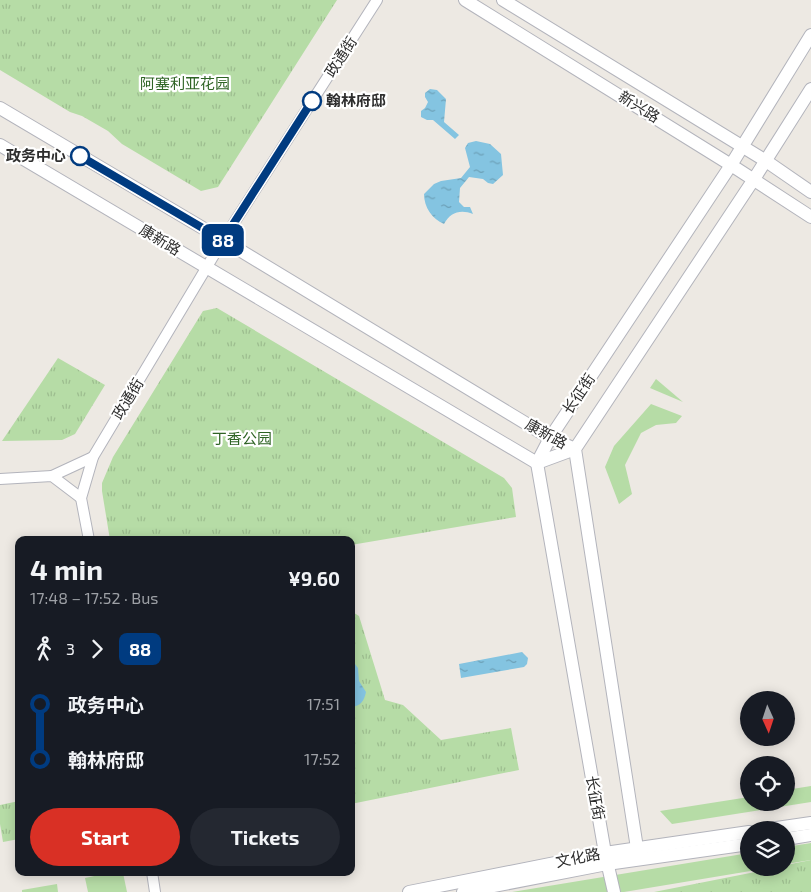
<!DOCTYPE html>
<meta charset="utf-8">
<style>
:root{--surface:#171b24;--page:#242831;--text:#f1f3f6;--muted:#9ea1a6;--accent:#d93025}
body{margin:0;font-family:"Exo 2","Noto Sans SC",sans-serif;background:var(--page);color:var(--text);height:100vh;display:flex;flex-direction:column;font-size:19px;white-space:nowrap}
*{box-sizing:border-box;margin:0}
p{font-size:16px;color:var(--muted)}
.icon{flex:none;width:28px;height:28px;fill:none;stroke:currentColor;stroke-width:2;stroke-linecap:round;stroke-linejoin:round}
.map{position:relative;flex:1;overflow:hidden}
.drawer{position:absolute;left:15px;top:536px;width:340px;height:340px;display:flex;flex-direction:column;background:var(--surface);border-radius:10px;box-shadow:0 2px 12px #0003}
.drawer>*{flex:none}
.badge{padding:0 10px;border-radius:8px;font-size:18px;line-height:32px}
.needle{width:32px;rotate:177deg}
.fabs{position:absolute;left:740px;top:691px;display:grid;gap:10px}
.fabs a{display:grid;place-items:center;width:55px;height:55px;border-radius:50%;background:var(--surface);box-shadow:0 2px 12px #0003;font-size:25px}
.map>.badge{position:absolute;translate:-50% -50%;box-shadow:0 0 0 2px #fff}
.legs{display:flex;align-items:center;gap:8px;height:55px;padding:0 15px;font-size:16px}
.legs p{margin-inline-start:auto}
.overview{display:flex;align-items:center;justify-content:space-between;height:85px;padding:0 15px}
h1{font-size:28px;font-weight:700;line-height:38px}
.cta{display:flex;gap:10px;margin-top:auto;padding:10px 15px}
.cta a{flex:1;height:58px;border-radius:30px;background:var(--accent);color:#fff;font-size:20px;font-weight:700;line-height:58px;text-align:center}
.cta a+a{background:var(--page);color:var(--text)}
ul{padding:0 15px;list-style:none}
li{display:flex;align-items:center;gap:18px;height:55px;font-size:19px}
li i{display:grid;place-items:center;width:8px;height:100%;margin:0 6px;background:currentColor}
li i::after{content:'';width:12px;height:12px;margin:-6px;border:4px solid;border-radius:50%;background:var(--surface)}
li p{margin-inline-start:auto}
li:first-child i{background:linear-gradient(#0000 50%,currentColor 0)}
li:last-child i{background:linear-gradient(currentColor 50%,#0000 0)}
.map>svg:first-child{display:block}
.grass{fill:#b6dca6}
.park{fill:url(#park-tufts)}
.water{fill:url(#water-ripples)}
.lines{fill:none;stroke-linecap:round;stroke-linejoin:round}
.tertiary-casing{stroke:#b3b4bc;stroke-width:12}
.secondary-casing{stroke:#b3b4bc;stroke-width:14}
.tertiary{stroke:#fff;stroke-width:10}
.secondary{stroke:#fff;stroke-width:12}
.line-1-casing{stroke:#fff;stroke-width:11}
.line-1{stroke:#003b80;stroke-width:8}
.stop-1-dot{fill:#fff;stroke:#003b80;stroke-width:2.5}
.labels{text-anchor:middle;stroke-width:4.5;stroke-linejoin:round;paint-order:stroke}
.street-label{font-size:15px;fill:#2e2e2e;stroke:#fff}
.park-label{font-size:15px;fill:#2f6425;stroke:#fff}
.stop-label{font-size:15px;font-weight:bold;fill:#2e2e2e;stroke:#fff;text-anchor:start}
</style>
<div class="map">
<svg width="811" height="892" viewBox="0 0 811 892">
<defs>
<pattern id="park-tufts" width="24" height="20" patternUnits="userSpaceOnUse" patternTransform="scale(1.25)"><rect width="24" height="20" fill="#b6dca6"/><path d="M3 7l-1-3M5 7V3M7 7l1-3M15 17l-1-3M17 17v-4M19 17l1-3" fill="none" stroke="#9dbd8f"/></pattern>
<pattern id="water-ripples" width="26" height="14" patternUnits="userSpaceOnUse" patternTransform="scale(1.25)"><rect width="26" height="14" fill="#84c4e1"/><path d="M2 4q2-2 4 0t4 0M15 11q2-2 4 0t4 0" fill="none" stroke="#6ca0b7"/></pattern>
</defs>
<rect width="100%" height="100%" fill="#ede9e3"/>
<g class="grass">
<path d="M656,379l27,23 -33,-14z"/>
<path d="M651,404l31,12 -6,7 -20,2 -15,8 -16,32 7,29 -13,10 -14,-37 9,-21z"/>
<path d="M811,786v16l-139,22 -12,-13 89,-14v5h37v-12z"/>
<path d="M811,843v17l-25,4v-17z"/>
<path d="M749,853v15h19l-144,24h-112z"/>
<path d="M113,872l10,1 4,19h-39l-3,-14z"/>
<path d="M57,884l1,8h-36v-2z"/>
</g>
<g class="park">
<path d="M0,0h337l-119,187 -17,4 -79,-47 -14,-13 -26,-15 -12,-4 -70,-42z"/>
<path d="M217,308l287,170 8,10 4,29 -165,28v-5h-241l-8,-49v-8l11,-26 90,-146z"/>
<path d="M58,358l47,27 -30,49 -13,6 -60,1z"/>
<path d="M351,611l8,5 26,84 18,5 38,35 70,-12 8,42 -168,34z"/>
<path d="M19,801v38l-16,3 -3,-18v-19z"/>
<path d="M811,860v32h-157l121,-24h11v-3z"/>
</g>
<g class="water">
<path d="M430,89l7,1 9,9 -2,23 15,13 -4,4 -22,-19h-6l-6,-3v-6l4,-3 3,-6 -3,-5v-4z"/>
<path d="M476,141l14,3 11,10 2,21 -10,9 -5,-1 -5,-4 -14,-2 -9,11 -1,14 5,5h6l3,7c-12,-5 -23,-2 -29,10 -12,-5 -20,-17 -20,-30l10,-10 7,-3 20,-3 9,-11 -5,-19 3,-5z"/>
<path d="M522,652l6,6 -1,6 -3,3 -63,11 -2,-14z"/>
<path d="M351,664h4l3,4 1,13 7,11c-2,9 -5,14 -15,15z"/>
</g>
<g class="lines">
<defs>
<g id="tertiary">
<path d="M52,476l41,-19"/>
<path d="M0,479l52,-3 29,22"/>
<path d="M89,540l-8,-42 12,-41 130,-217 154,-240"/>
<path d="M152,872l3,20"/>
</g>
<g id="secondary">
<path d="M465,0l266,165 80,52"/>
<path d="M503,0l263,161 45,31"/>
<path d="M0,108l223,132 327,198 25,11"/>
<path d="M0,145l537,318 38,-14"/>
<path d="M762,830l49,-7"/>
<path d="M786,839l25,-4"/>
<path d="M637,848l-62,-399 179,-270 57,-90"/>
<path d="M409,892l196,-39 144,-21"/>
<path d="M463,892l144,-28 142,-20"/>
<path d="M614,892l-9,-39 -68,-390 13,-25 181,-273 80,-130"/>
</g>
</defs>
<use href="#tertiary" class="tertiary-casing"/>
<use href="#secondary" class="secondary-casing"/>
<use href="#tertiary" class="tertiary"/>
<use href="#secondary" class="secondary"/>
</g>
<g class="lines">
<defs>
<path id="line-1" d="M80,156l143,84 89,-139"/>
</defs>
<use href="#line-1" class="line-1-casing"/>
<use href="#line-1" class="line-1"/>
</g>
<g class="stop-1-dot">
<circle cx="312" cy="101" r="9"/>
<circle cx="80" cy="156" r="9"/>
</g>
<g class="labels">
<g class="street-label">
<text transform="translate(341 57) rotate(-57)" y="5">政通街</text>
<text transform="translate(639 107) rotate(32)" y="5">新兴路</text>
<text transform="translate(160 240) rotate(31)" y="5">康新路</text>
<text transform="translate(579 394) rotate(-56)" y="5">长征街</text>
<text transform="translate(128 399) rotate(-59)" y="5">政通街</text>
<text transform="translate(546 434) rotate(29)" y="5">康新路</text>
<text transform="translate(595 798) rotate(80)" y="5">长征街</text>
<text transform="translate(578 858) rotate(-11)" y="5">文化路</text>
</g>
<g class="park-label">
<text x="185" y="89">阿塞利亚花园</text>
<text x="242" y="444">丁香公园</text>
</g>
<g class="stop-label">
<text x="326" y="106">翰林府邸</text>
<text x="66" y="161" text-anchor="end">政务中心</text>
</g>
</g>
</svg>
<div class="fabs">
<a><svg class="needle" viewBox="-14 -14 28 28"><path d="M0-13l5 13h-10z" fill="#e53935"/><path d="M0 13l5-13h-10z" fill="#9ea1a6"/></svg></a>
<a><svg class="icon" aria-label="locate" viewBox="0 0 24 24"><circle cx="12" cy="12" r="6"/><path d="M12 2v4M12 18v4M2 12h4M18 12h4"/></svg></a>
<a><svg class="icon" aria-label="layers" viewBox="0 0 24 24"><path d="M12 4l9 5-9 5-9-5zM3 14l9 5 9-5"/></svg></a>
</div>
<b class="badge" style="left:223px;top:240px;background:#003b80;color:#fff">88</b>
<section class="drawer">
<div class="overview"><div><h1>4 min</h1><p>17:48 – 17:52 · Bus</p></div><b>¥9.60</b></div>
<div class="legs"><svg class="icon" aria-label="walk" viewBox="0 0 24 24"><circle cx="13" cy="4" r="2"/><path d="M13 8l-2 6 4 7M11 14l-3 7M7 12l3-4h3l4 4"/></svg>3<svg class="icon" aria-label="forward" viewBox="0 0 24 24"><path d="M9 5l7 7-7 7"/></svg><b class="badge" style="background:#003b80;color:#fff">88</b></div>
<ul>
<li><i style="color:#003b80"></i><b>政务中心</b><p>17:51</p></li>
<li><i style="color:#003b80"></i><b>翰林府邸</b><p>17:52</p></li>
</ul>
<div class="cta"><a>Start</a><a>Tickets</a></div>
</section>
</div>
